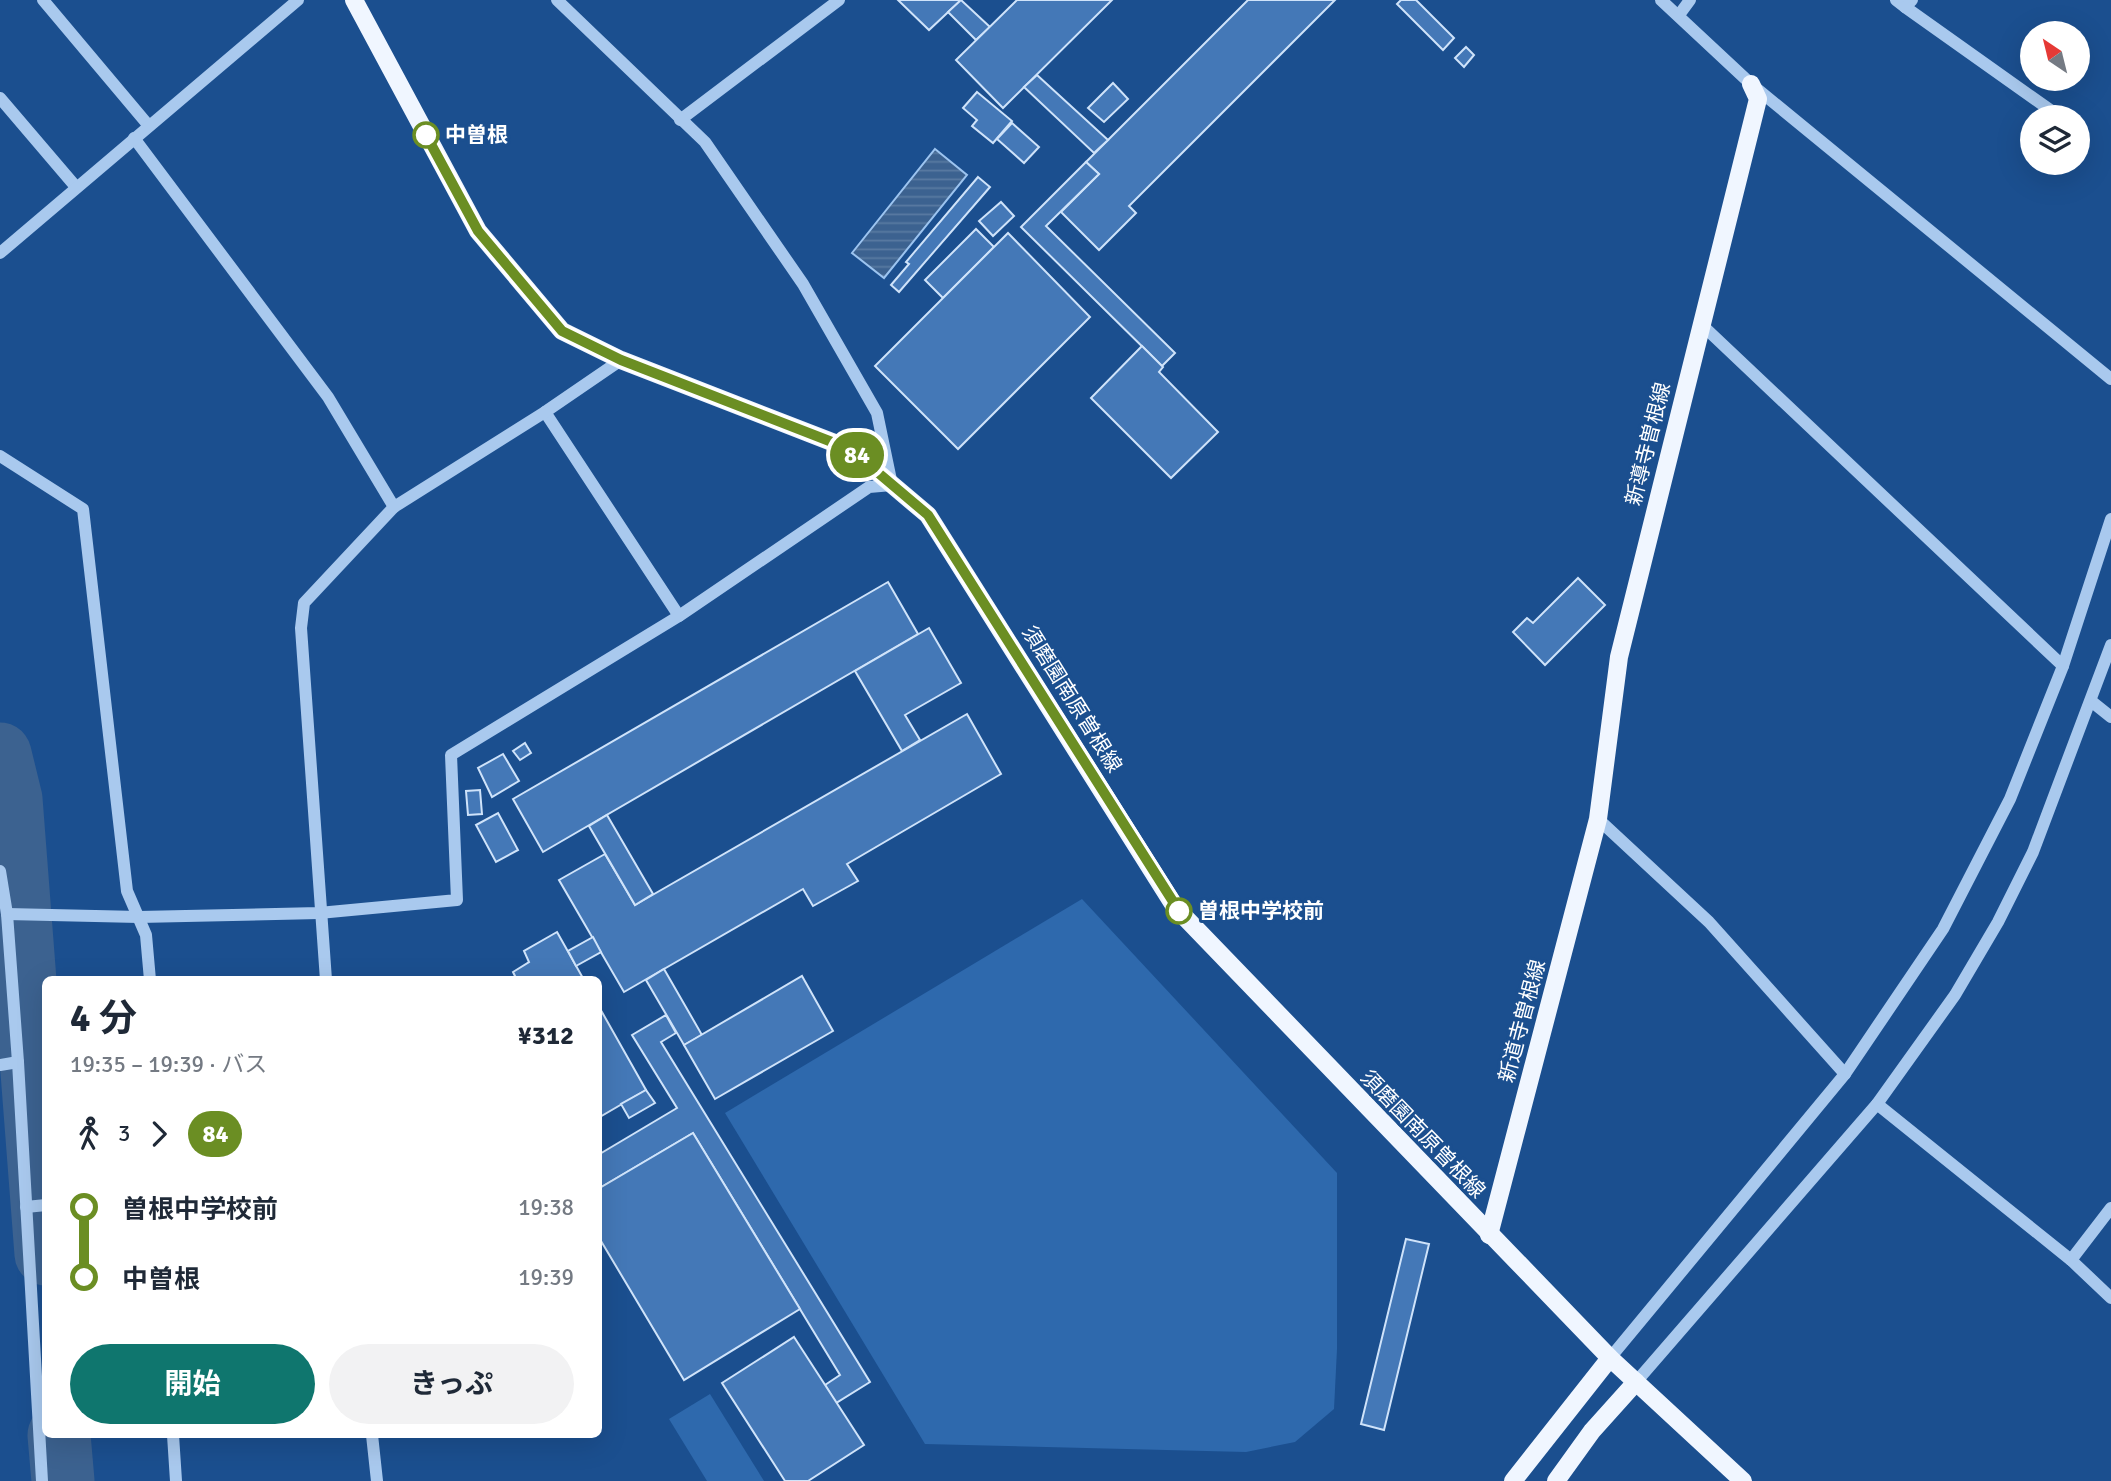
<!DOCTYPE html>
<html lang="ja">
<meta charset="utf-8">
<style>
:root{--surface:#fff;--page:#f2f2f3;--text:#1f2937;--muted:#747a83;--accent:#0f766e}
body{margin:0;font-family:Signika,"Noto Sans JP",sans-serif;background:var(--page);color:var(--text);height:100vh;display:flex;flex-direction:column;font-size:26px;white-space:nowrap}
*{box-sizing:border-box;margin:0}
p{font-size:23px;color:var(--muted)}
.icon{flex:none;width:38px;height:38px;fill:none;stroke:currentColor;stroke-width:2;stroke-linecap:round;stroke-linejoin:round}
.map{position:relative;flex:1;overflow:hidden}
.sheet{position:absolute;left:42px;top:976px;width:560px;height:462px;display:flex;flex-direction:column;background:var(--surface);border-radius:10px;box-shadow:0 7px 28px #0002}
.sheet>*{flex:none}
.badge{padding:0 14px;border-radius:23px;font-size:24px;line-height:46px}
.needle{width:46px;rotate:325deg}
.controls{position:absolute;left:2020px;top:21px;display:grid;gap:14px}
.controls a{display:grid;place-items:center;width:70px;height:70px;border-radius:50%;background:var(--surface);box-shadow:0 7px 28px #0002;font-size:35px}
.map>.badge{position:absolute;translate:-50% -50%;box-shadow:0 0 0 4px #fff}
.legs{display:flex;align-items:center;gap:10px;height:77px;padding:0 28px;font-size:23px}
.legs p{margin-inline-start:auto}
.head{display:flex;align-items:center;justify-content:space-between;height:119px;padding:0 28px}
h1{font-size:38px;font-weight:700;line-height:52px}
.cta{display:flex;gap:14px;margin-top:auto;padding:14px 28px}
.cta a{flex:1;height:80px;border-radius:42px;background:var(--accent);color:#fff;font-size:28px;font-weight:700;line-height:80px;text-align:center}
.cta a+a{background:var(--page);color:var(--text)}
ul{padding:0 28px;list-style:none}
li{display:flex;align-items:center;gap:24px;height:70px;font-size:26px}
li i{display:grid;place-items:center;width:10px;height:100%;margin:0 9px;background:currentColor}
li i::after{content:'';width:18px;height:18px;margin:-9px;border:5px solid;border-radius:50%;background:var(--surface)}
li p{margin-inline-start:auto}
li:first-child i{background:linear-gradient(#0000 50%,currentColor 0)}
li:last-child i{background:linear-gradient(currentColor 50%,#0000 0)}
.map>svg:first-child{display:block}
.pitch{fill:#2e69ad}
.water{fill:url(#water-rules);stroke:#9cc4f0;stroke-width:2}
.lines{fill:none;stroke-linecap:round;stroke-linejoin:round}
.river{stroke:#3c6290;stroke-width:63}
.building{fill:#4478b7;stroke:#cfe3fa;stroke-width:2}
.minor{stroke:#a9c9ee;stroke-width:12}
.major{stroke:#f0f6ff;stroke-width:18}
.line-1-casing{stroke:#fff;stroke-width:16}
.line-1{stroke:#6b8e23;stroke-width:10}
.stop-1-dot{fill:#fff;stroke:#6b8e23;stroke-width:3.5}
.labels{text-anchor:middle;stroke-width:6;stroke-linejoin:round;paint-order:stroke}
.stop-label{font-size:21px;font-weight:bold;fill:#fff;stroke:#1b4f8f;text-anchor:start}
.street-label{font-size:21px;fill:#fff;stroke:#1b4f8f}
</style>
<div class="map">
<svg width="2111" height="1481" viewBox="0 0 2111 1481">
<defs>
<pattern id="water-rules" width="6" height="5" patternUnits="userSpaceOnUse" patternTransform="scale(1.75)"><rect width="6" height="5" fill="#3c6290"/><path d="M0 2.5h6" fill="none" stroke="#597aa1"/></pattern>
</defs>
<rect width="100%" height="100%" fill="#1b4f8f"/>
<g class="pitch">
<path d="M1082,899l255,274v176l-3,60 -39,33 -49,10 -321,-8 -200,-331z"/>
<path d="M710,1394l54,87h-57l-38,-62z"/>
</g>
<path class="water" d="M935,149l32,26 -83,103 -32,-25z"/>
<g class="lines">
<g class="river">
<path d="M0,754l11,45 35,455"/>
<path d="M59,1435l4,46"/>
</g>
</g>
<g class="building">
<path d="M898,0h63l-32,30z"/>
<path d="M961,0l29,27 -14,13 -28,-28z"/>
<path d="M1017,0h95l-109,108 -47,-48z"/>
<path d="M1248,0h87l-206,206 7,7 -37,37 -38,-38 38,-38 -13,-12z"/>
<path d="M1401,0h15l38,38 -11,12 -46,-46z"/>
<path d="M1466,47l8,8 -10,12 -9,-9z"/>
<path d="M1037,75l71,65 -14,13 -70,-66z"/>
<path d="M1113,83l15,16 -24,23 -16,-14z"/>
<path d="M977,92l35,29 -19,22 -21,-17 5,-6 -14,-12z"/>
<path d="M1012,123l27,24 -15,16 -27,-24z"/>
<path d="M1086,162l13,12 -53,52 129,127 -13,13 -141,-139z"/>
<path d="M978,177l12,10 -91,105 -8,-7 18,-21 -3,-2z"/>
<path d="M1001,202l13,14 -21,20 -14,-15z"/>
<path d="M976,229l18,18 -51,51 -18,-18z"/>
<path d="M1008,233l82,84 -132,132 -83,-83z"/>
<path d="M1142,346l21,21 -4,5 59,60 -47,46 -80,-80z"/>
<path d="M1578,578l27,27 -60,60 -32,-33 14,-14 6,5z"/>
<path d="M888,582l30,52 -375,218 -30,-53z"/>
<path d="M929,628l32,55 -56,32 15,25 -18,11 -47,-80z"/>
<path d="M967,714l34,60 -154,90 11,17 -45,25 -10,-17 -179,103 -65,-112 46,-26 30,51z"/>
<path d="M525,743l6,10 -11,7 -7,-9z"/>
<path d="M503,754l16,27 -27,16 -14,-29z"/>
<path d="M480,790l2,24 -14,1 -2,-24z"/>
<path d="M498,813l20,37 -22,12 -20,-37z"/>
<path d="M607,815l46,79 -18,11 -46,-79z"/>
<path d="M557,932l27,48h-67l-4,-8 16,-10 -5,-11z"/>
<path d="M593,937l8,15 -25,14 -8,-15z"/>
<path d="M664,969l38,66 -18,10 -38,-65z"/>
<path d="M802,976l31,55 -118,68 -31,-54z"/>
<path d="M598,1005l48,85 -48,28z"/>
<path d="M666,1015l10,18 -15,9 209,340 -34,21 -11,-18 15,-10 -147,-242 -95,56v-34l79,-47 -45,-73z"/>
<path d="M646,1090l9,13 -26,15 -8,-14z"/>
<path d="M693,1133l107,176 -116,71 -86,-144v-47z"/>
<path d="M1406,1239l23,5 -45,186 -23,-6z"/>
<path d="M794,1337l70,108 -56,36h-23l-63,-98z"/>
</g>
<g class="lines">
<g class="minor">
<path d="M43,0l106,126"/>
<path d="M1661,0l90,84 360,295"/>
<path d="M1896,0l9,7 7,-7"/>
<path d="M1905,7l148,105"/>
<path d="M1679,15l11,-15"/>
<path d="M0,98l76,89"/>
<path d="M680,120l159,-120"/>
<path d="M134,138l194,259 66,110"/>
<path d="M0,253l298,-253"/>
<path d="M1701,324l362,342"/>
<path d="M545,412l134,204"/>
<path d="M0,456l83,53 44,382 19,44 4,45"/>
<path d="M2091,701l20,16"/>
<path d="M1598,819l111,103 136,152"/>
<path d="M0,871l7,43 11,148 24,419"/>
<path d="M7,914l132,3 180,-4 138,-13 -6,-145 228,-139 190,-129 23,-2 -15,-72 -74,-129 -98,-142 -148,-142"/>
<path d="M326,980l-25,-352 3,-25 90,-96 151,-95 76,-52"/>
<path d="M0,1065l18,-3"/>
<path d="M1877,1104l194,156 40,38"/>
<path d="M26,1207l20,-2"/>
<path d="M2071,1260l40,-52"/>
<path d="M1610,1358l235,-284 98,-145 67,-130 53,-133 48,-147"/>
<path d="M1636,1382l241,-278 78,-109 43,-73 35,-70 78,-207"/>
<path d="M173,1435l3,46"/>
<path d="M372,1435l5,46"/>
</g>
<g class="major">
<path d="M354,0l124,231 84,100 59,29 229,89 78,66 247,392 435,451 133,123"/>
<path d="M1489,1235l109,-416 21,-162 139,-558 -7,-15"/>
<path d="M1513,1481l97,-123"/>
<path d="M1556,1481l36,-50 44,-49"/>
</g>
</g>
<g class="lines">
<defs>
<path id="line-1" d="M426,135l52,96 84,100 59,29 229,89 78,66 251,396"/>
</defs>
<use href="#line-1" class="line-1-casing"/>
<use href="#line-1" class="line-1"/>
</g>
<g class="stop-1-dot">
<circle cx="426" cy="135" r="12"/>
<circle cx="1179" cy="911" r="12"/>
</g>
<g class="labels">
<g class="stop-label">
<text x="445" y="142">中曽根</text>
<text x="1198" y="918">曽根中学校前</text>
</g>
<g class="street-label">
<text transform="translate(1648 444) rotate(-76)" y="7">新導寺曽根線</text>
<text transform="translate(1072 699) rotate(58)" y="7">須磨園南原曽根線</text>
<text transform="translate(1522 1021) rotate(-75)" y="7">新道寺曽根線</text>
<text transform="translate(1423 1134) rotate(46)" y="7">須磨園南原曽根線</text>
</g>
</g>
</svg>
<div class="controls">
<a><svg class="needle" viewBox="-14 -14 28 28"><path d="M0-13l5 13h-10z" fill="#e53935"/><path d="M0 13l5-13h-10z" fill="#747a83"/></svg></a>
<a><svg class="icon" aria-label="layers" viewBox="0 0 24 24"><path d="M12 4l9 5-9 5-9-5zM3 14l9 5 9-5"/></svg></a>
</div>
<b class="badge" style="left:857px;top:455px;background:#6b8e23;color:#fff">84</b>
<section class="sheet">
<div class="head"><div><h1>4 分</h1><p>19:35 – 19:39 · バス</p></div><b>¥312</b></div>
<div class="legs"><svg class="icon" aria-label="walk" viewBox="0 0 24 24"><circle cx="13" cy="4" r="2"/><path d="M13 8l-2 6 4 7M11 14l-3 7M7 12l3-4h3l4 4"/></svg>3<svg class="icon" aria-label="forward" viewBox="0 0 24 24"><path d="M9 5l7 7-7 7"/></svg><b class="badge" style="background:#6b8e23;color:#fff">84</b></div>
<ul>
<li><i style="color:#6b8e23"></i><b>曽根中学校前</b><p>19:38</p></li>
<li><i style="color:#6b8e23"></i><b>中曽根</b><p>19:39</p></li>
</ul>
<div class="cta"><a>開始</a><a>きっぷ</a></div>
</section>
</div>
